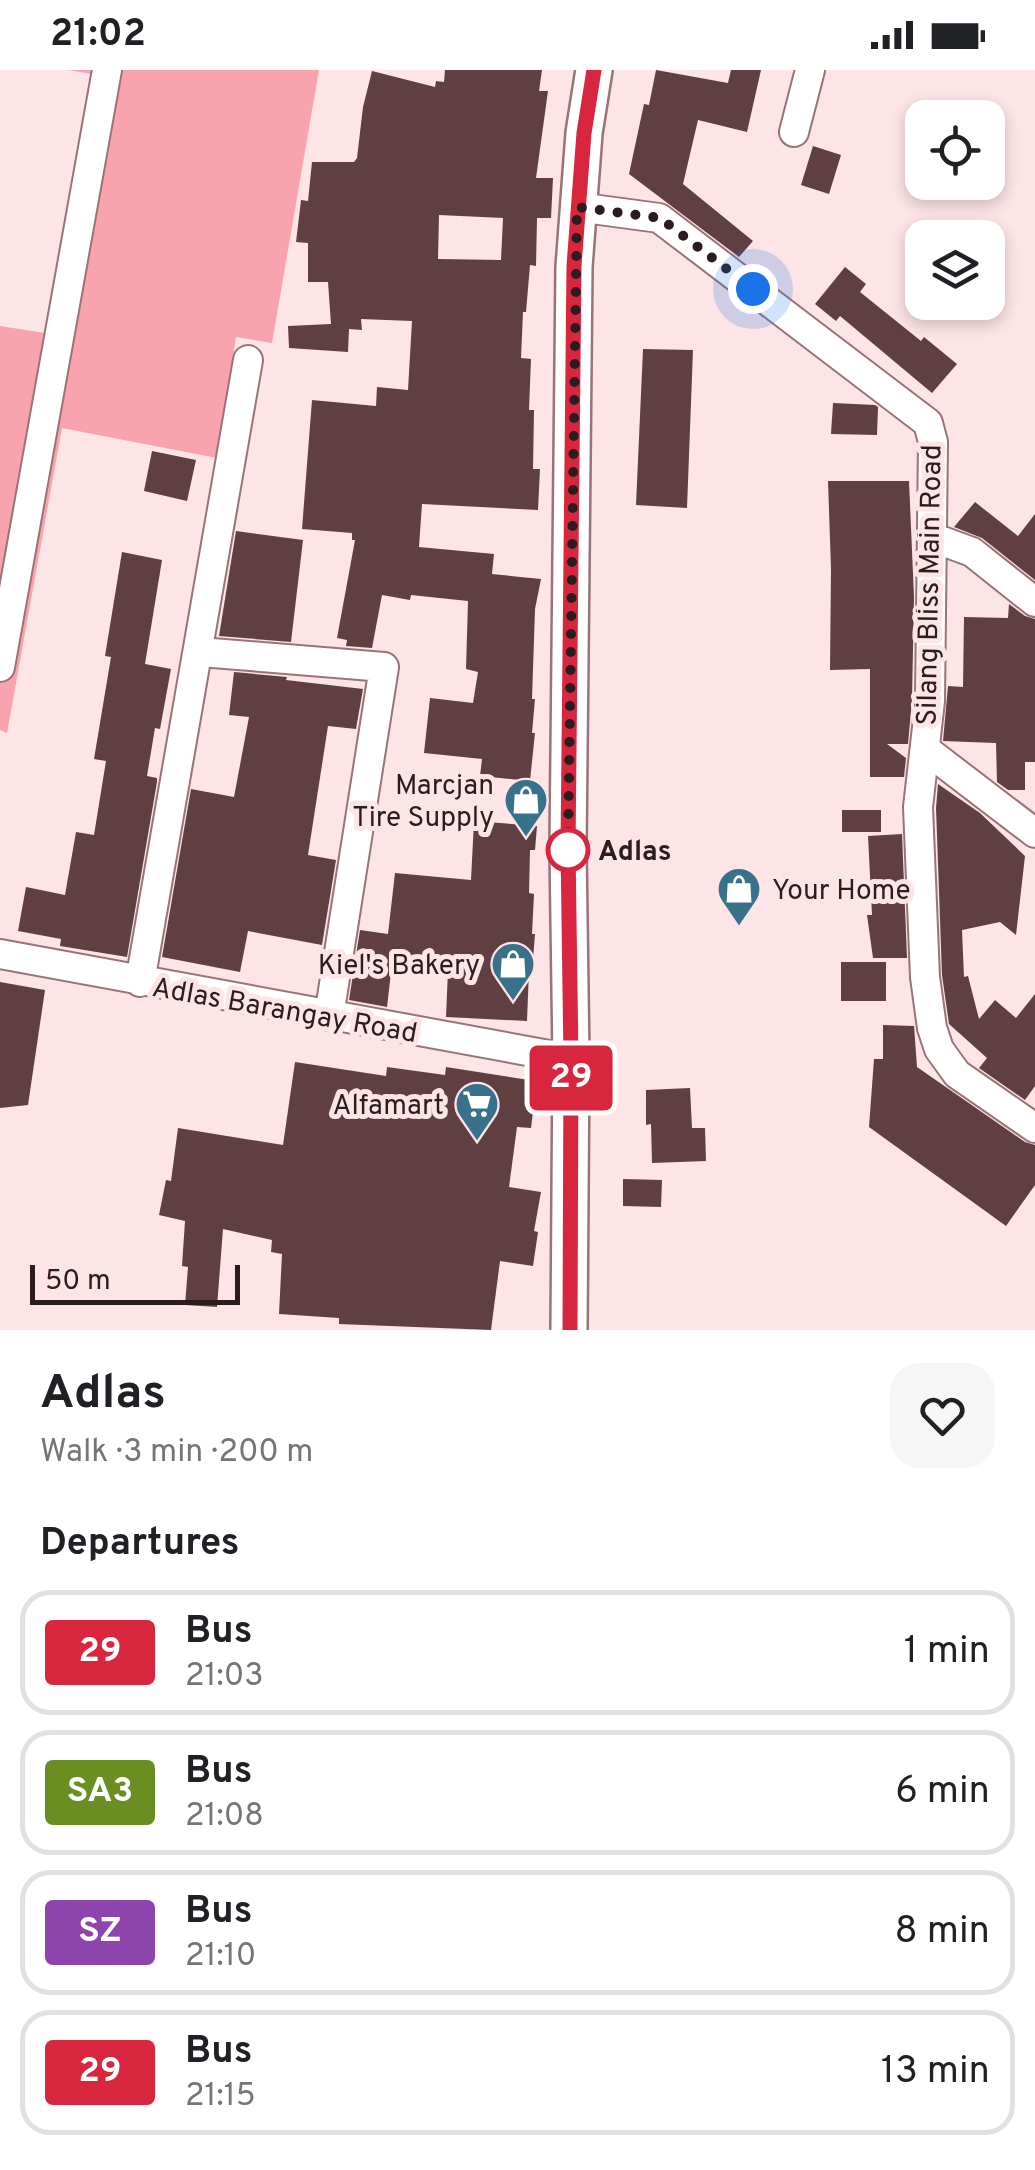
<!DOCTYPE html>
<meta charset="utf-8">
<style>
:root{--surface:#fff;--page:#f6f6f6;--text:#202124;--muted:#757577;--line:#e0e0e0}
body{margin:0;font-family:Overpass,sans-serif;background:var(--page);color:var(--text);height:100vh;display:flex;flex-direction:column;font-size:38px;white-space:nowrap}
*{box-sizing:border-box;margin:0}
p{font-size:32px;color:var(--muted)}
.icon{flex:none;width:55px;height:55px;fill:none;stroke:currentColor;stroke-width:2;stroke-linecap:round;stroke-linejoin:round}
.map{position:relative;height:1260px;overflow:hidden}
.side{display:flex;flex-direction:column;background:var(--surface);flex:1}
.side>*{flex:none}
.badge{padding:0 20px;border-radius:8px;font-size:35px;line-height:65px}
.fabs{position:absolute;left:905px;top:30px;display:grid;gap:20px}
.fabs a{display:grid;place-items:center;width:100px;height:100px;border-radius:20px;background:var(--surface);box-shadow:0 5px 15px #0003;font-size:50px}
.scale{position:absolute;left:30px;bottom:25px;width:210px;box-sizing:border-box;padding-left:10px;border:5px solid #2b1c1e;border-top:0;font-size:28px;line-height:35px;white-space:nowrap;color:#2b1c1e;-webkit-text-stroke:8px #fde4e6;paint-order:stroke}
.you{position:absolute;width:50px;height:50px;margin:-25px;border:8px solid #fff;border-radius:50%;background:#1a73e8;box-shadow:0 0 0 15px #1a73e833}
.map>.badge{position:absolute;translate:-50% -50%;box-shadow:0 0 0 5px #fff}
h2{padding:0 40px;font-size:38px;line-height:90px}
.round{display:grid;place-items:center;flex:none;width:105px;height:105px;border-radius:30px;background:var(--page)}
.summary{display:flex;align-items:center;justify-content:space-between;height:170px;padding:0 40px}
h1{font-size:48px;font-weight:700;line-height:75px}
ul{padding:0;list-style:none}
li{display:flex;align-items:center;gap:30px;height:125px;margin:0 20px 15px;padding:0 20px;border:5px solid var(--line);border-radius:30px}
li div{flex:1}
li b{display:block;font-size:38px}
li em{font-style:normal}
li .badge{min-width:110px;font-weight:700;text-align:center}
.status{display:flex;justify-content:space-between;align-items:center;height:70px;padding:0 50px;background:var(--surface);direction:ltr}
.status svg{height:28px;fill:currentColor}
.map>svg:first-child{display:block}
.green{fill:#f8a3ad}
.building{fill:#603f43;fill-rule:evenodd}
.lines{fill:none;stroke-linecap:round;stroke-linejoin:round}
.minor-casing{stroke:#997377;stroke-width:32}
.major-casing{stroke:#997377;stroke-width:40}
.minor{stroke:#fff;stroke-width:28}
.major{stroke:#fff;stroke-width:35}
.line-casing{stroke:#fff;stroke-width:22}
.line{stroke:#d7263d;stroke-width:15}
.walk{stroke:#2b1c1e;stroke-width:10;stroke-dasharray:0 18}
.stop-dot{fill:#fff;stroke:#d7263d;stroke-width:5}
.labels{text-anchor:middle;stroke-width:10;stroke-linejoin:round;paint-order:stroke}
.street-label{font-size:28px;fill:#2b1c1e;stroke:#fde4e6}
.poi-label{font-size:28px;fill:#2b1c1e;stroke:#fde4e6;text-anchor:end}
.stop-label{font-size:28px;font-weight:bold;fill:#2b1c1e;stroke:#fde4e6;text-anchor:start}
</style>
<div class="status"><b>21:02</b><svg viewBox="0 0 49 12"><path d="M0 12V9h3v3zM5 12V6h3v6zM10 12V3h3v9zM15 12V0h3v12zM26 1h20v11H26zM47 4h2v5h-2z"/></svg></div>
<div class="map">
<svg width="1035" height="1260" viewBox="0 0 1035 1260">
<rect width="100%" height="100%" fill="#fde4e6"/>
<path class="green" d="M68,0h251l-47,273 -36,-6 -19,121 -155,-30 -55,305 -7,-3v-404l45,7 48,-259z"/>
<g class="building">
<path d="M445,0h97l-3,21h9l-12,87h17l-2,40h-14l-1,48 -6,-1 -4,47h-3l-2,46 10,1 -2,51h5l-1,59h7l-2,41 -116,-6 -3,43 75,7 -2,20 49,5 -6,30 -3,90h3l-3,34h3l-5,48 -50,-5 2,-17 -58,-6 6,-55 43,5 5,-31 -12,-3 2,-68 -57,-6 -1,5 -28,-5 -10,53 -26,-2 1,-6 -10,-2 18,-98h-3v-7l-50,-4 10,-129 64,6 1,-19 31,3 4,-69 -51,-2 1,11 -13,-1 -1,23 -59,-4 -1,-22 43,-2 -3,-42h-20v-39l-12,-1 5,-42 7,1 4,-39h42l3,-4 6,-51 9,-36 63,16 1,-6 8,1zM439,145l64,3 -2,42 -63,-1z"/>
<path d="M656,0l72,13 3,-13h30l-14,62 -49,-12 -15,64 70,57 -14,16 -110,-83 15,-70 5,1z"/>
<path d="M813,76l28,9 -12,39 -28,-9z"/>
<path d="M845,197l21,17 -6,8 61,49 3,-4 33,27 -25,29 -92,-77 -4,5 -21,-17z"/>
<path d="M643,279l50,1 -6,158 -51,-3z"/>
<path d="M833,333l42,2 3,2 -1,28 -46,-1z"/>
<path d="M152,381l44,9 -9,41 -43,-10z"/>
<path d="M828,411h81l5,116 -2,103 -4,44h-21l19,14 -2,19h-34v-108l-40,1 1,-101z"/>
<path d="M975,432l43,34 17,-22v66l-53,-42 -28,-11z"/>
<path d="M236,461l67,9 -12,102 -72,-6z"/>
<path d="M122,482l40,8 -17,104 26,5 -11,60 -5,-1 -8,48 10,2v4l-30,175 -67,-11 1,-7 -43,-8 8,-44 39,8 11,-63 18,3 12,-74 -12,-2 17,-102 -6,-1z"/>
<path d="M1009,534l16,12 10,3v143h-10v28h-17l-11,-8 -1,-39 -53,-2 5,-55 15,1 1,-70 44,1z"/>
<path d="M234,602l53,5 -1,3 77,9 -7,40 -28,-3 -20,129 28,5 -14,85 -74,-14 -8,41 -78,-15 29,-168 43,8 15,-80 -20,-2z"/>
<path d="M938,714l42,29 45,43 -9,79 -16,-13 -38,8 2,47 4,-1 11,43 16,-19 21,18 19,-24v92l-10,14 -46,-32 8,-10 -38,-34 -7,-49 -6,-167z"/>
<rect x="842" y="740" width="39" height="22"/>
<path d="M474,751l63,5 -2,24h-5l-1,43 5,1 -2,40h3l-3,38 -3,-1 -2,50 -81,-4 2,-47 -56,-6 -5,43 -38,-7 11,-70 28,4 7,-61 76,7z"/>
<path d="M902,764l5,124h-34l-6,-43h5l-4,-79z"/>
<rect x="841" y="892" width="45" height="39"/>
<path d="M0,912l45,8 -17,115 -28,3z"/>
<path d="M883,955l31,1 3,41 108,75 10,3v40l-29,41 -137,-99 5,-68h9z"/>
<path d="M295,992l91,14 1,-9 58,8 1,-8 96,15 -4,31 -5,-1 -2,16 -14,-1 -8,60 32,5 -7,39 4,1 -5,34 -33,-5 -9,69 -152,-6v-6l-60,-4 3,-60 -11,-2 1,-12 -49,-11 -6,78 -32,-2 3,-38 -6,-1 3,-45 -26,-6 7,-35 5,1 7,-53 105,17z"/>
<path d="M690,1018l2,40h13l1,33 -54,2 -1,-39 -5,1v-35z"/>
<path d="M623,1109l39,1 -1,27 -38,-1z"/>
</g>
<g class="lines">
<defs>
<g id="minor">
<path d="M794,62l16,-62"/>
<path d="M577,137l82,11 269,205 5,19 -3,259 -12,106 7,170 7,51 7,21 18,25 78,54"/>
<path d="M934,468l38,14 63,50"/>
<path d="M200,582l184,15 -55,349"/>
<path d="M0,597l107,-597"/>
<path d="M925,679l110,84"/>
<path d="M0,884l571,105"/>
<path d="M140,912l108,-622"/>
</g>
<path id="major" d="M569,1260l2,-271 -3,-210 6,-582 10,-134 10,-63"/>
</defs>
<use href="#minor" class="minor-casing"/>
<use href="#major" class="major-casing"/>
<use href="#minor" class="minor"/>
<use href="#major" class="major"/>
</g>
<g class="lines">
<defs>
<path id="line" d="M570,1260l1,-271 -3,-211 6,-582 10,-133 10,-63"/>
</defs>
<use href="#line" class="line-casing"/>
<use href="#line" class="line"/>
<path class="walk" d="M568,780l9,-643 83,11 93,71"/>
</g>
<defs>
<symbol id="shop-pin" viewBox="-11 -11 22 30"><path d="M0 17L-7.5 6A9.5 9.5 0 1 1 7.5 6Z" fill="#37728a" stroke="#fde4e6"/><path d="M-5-2.5h2.3a2.7 3.5 0 0 1 5.4 0H5L5.5 6h-11ZM-1.5-2.5h3a1.5 2.3 0 0 0-3 0Z" fill="#fff"/></symbol>
<symbol id="supermarket-pin" viewBox="-11 -11 22 30"><path d="M0 17L-7.5 6A9.5 9.5 0 1 1 7.5 6Z" fill="#37728a" stroke="#fde4e6"/><path d="M-6-5.5h2.5l.6 2H6L4.5 2H-2.5L-4.4-4H-6ZM-1.5 3.2a1.3 1.3 0 1 0 .1 0ZM3 3.2a1.3 1.3 0 1 0 .1 0Z" fill="#fff"/></symbol>
</defs>
<g fill-rule="evenodd">
<use href="#shop-pin" x="501" y="705" width="50" height="68"/>
<use href="#shop-pin" x="714" y="794" width="50" height="68"/>
<use href="#shop-pin" x="488" y="869" width="50" height="68"/>
<use href="#supermarket-pin" x="452" y="1009" width="50" height="68"/>
</g>
<circle class="stop-dot" cx="568" cy="780" r="20"/>
<g class="labels">
<g class="street-label">
<text transform="translate(928 515) rotate(-89)" y="10">Silang Bliss Main Road</text>
<text transform="translate(285 939) rotate(10)" y="10">Adlas Barangay Road</text>
</g>
<g class="poi-label">
<text x="494" y="724">Marcjan<tspan x="494" dy="32">Tire Supply</tspan></text>
<text x="772" y="829" text-anchor="start">Your Home</text>
<text x="480" y="904">Kiel's Bakery</text>
<text x="444" y="1044">Alfamart</text>
</g>
<g class="stop-label">
<text x="598" y="790">Adlas</text>
</g>
</g>
</svg>
<div class="fabs">
<a><svg class="icon" aria-label="locate" viewBox="0 0 24 24"><circle cx="12" cy="12" r="6"/><path d="M12 2v4M12 18v4M2 12h4M18 12h4"/></svg></a>
<a><svg class="icon" aria-label="layers" viewBox="0 0 24 24"><path d="M12 4l9 5-9 5-9-5zM3 14l9 5 9-5"/></svg></a>
</div>
<div class="scale">50 m</div>
<div class="you" style="left:753px;top:219px"></div>
<b class="badge" style="left:571px;top:1008px;background:#d7263d;color:#fff">29</b>
</div>
<section class="side">
<div class="summary"><div><h1>Adlas</h1><p>Walk · 3 min · 200 m</p></div><a class="round"><svg class="icon" aria-label="heart" viewBox="0 0 24 24"><path d="M12 20l-8-8c-3-5 5-10 8-4 3-6 11-1 8 4z"/></svg></a></div>
<h2>Departures</h2>
<ul>
<li><span class="badge" style="background:#d7263d;color:#fff">29</span><div><b>Bus</b><p>21:03</p></div><em>1 min</em></li>
<li><span class="badge" style="background:#6b8e23;color:#fff">SA3</span><div><b>Bus</b><p>21:08</p></div><em>6 min</em></li>
<li><span class="badge" style="background:#8e44ad;color:#fff">SZ</span><div><b>Bus</b><p>21:10</p></div><em>8 min</em></li>
<li><span class="badge" style="background:#d7263d;color:#fff">29</span><div><b>Bus</b><p>21:15</p></div><em>13 min</em></li>
</ul>
</section>
